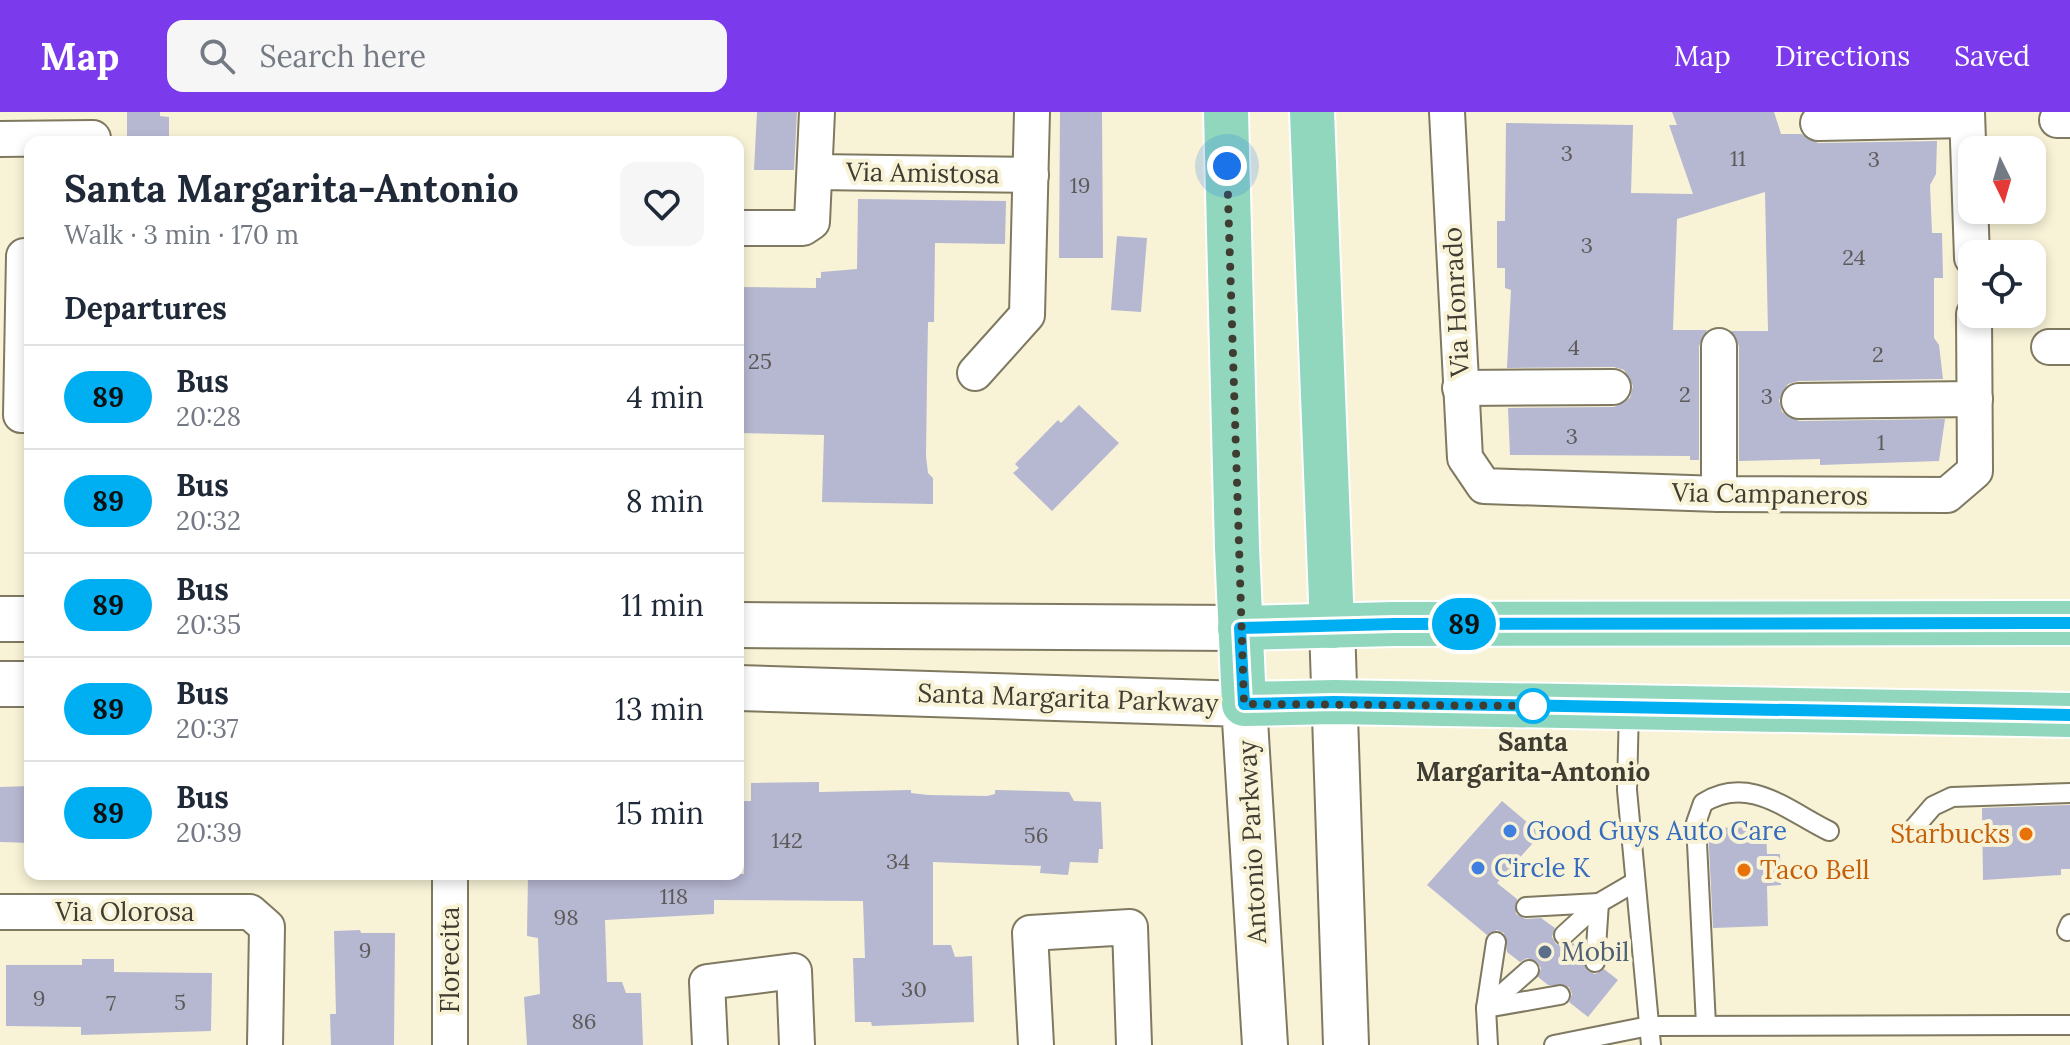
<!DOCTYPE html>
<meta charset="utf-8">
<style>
:root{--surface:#fff;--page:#f6f6f7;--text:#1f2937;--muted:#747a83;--line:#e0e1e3;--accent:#7c3aed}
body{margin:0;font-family:Lora,serif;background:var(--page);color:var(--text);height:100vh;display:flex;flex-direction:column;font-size:30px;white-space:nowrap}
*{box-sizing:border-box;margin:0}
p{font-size:26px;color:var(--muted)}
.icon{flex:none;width:44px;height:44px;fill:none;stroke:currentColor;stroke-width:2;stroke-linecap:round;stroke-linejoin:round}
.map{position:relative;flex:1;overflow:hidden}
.details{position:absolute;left:24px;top:24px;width:720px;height:744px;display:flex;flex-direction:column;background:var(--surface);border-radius:16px;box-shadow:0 4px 12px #0003}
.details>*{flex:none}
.badge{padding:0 16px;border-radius:26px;font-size:28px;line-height:52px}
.needle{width:52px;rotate:175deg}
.fabs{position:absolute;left:1958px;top:24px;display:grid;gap:16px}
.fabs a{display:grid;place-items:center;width:88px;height:88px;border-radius:16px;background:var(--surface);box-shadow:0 4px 12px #0003;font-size:40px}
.you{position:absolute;width:40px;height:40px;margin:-20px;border:6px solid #fff;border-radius:50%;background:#1a73e8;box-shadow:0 0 0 12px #1a73e833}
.map>.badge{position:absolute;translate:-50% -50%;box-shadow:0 0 0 4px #fff}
h2{padding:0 40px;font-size:30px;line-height:72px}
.round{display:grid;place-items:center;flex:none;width:84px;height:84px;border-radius:16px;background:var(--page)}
.overview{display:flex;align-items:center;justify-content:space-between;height:136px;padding:0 40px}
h1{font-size:38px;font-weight:800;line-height:60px}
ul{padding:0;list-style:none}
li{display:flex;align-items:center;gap:24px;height:104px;padding:0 40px;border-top:2px solid var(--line)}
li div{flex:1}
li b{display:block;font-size:30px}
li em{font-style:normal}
li .badge{min-width:88px;font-weight:700;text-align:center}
header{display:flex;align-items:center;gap:48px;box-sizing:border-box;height:112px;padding:0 40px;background:var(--accent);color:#fff}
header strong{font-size:38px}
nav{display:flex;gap:44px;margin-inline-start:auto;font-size:28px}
.search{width:560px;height:72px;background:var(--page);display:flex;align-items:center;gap:20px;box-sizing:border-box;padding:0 28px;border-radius:16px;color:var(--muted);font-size:30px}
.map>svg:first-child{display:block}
.building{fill:#b6b7d1}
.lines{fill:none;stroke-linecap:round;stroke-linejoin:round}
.service-casing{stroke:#7e7960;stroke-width:22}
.minor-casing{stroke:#7e7960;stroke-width:38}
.secondary-casing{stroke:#7e7960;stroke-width:48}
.primary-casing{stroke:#fff;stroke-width:48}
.service{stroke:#fff;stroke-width:18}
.minor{stroke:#fff;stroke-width:34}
.secondary{stroke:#fff;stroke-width:44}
.primary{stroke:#91d7be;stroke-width:44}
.line-casing{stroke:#fff;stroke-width:18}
.line{stroke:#00aff2;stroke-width:12}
.walk{stroke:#3f3c32;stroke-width:8;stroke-dasharray:0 14.4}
.stop-dot{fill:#fff;stroke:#00aff2;stroke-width:4}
.shop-dot{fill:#3f7fe0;stroke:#f8f3d7;stroke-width:3}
.food-dot{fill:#e8710a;stroke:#f8f3d7;stroke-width:3}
.service-dot{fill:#5c6f8a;stroke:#f8f3d7;stroke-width:3}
.labels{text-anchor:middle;stroke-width:8;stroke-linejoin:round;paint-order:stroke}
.number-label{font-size:22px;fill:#5d5b5a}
.street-label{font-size:26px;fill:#3f3c32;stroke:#f8f3d7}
.stop-label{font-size:26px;font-weight:bold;fill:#3f3c32;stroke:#f8f3d7}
.shop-label{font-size:26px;fill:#366cbe;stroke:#f8f3d7;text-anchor:start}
.food-label{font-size:26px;fill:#c56008;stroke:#f8f3d7;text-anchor:end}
.service-label{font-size:26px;fill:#4e5e75;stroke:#f8f3d7;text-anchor:start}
</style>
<header>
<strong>Map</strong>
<div class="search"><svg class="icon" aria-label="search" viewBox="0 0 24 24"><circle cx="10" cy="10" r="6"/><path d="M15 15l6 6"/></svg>Search here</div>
<nav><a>Map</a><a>Directions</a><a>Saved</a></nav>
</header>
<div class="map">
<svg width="2070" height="933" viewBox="0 0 2070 933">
<rect width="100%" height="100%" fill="#f8f3d7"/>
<g class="building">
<path d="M127,0h33v4l9,1v24l-42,1z"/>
<path d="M757,0h40l-3,58h-40z"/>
<path d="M1060,0h42l1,146h-44z"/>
<path d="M1672,0h102l7,22h20l17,9 119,-2 -1,33 -6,11 2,48h10l1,45h-9v60l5,7 4,34 -144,2 -11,3 -9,16 3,12 17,9 146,-2 -6,42 -119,4v-6l-81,2v-115l-8,-15h37l-3,-139 -88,27 -4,111h34l-8,16v114h-9v-4l-180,-1 -2,-47 106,-1 16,-9 3,-12 -9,-16 -10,-3 -107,1 4,-78 -6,-2v-20h-8v-47h8l1,-98 127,2 -2,68 62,1 -24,-69h8z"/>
<path d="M858,87l148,2 -1,43 -70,-1 -1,79h-6l-1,57 -1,77 2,17 5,5v26l-111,-2 2,-67 -86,-2 3,-146 75,1v-10h5v-6l36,-3z"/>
<path d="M1117,124l30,2 -6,74 -30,-2z"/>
<path d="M1079,293l40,38 -67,68 -39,-38 6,-5 -4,-4 43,-44 3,3z"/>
<path d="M819,670v10l92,-2v3l17,2 59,1 8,-2v-4l74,2 5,9 27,1 2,47h-4l-1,14 -28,-1 -2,13 -28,-2 1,-7 -108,-4v83h18l4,12 17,-1 2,66 -102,4 -1,-4h-16l-2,-64h12l-2,-57 -149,-1v14l-109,6 2,62h15l4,11h15l2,52h-116l-3,-48 16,-3 -2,-56 -11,-2 1,-62h216l-1,-73h8v-18z"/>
<path d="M30,674v57l-30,-1v-55z"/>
<path d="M1502,689l39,33 -44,49 20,16 -1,15 10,5 15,-1 14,10 -3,9 4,7 10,3 7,-4 11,9 4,19 7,3 9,-5 14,11 -30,37 -19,-15 3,-8 -3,-7 -21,-2 -10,-8 3,-9 -4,-6 -10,-4 -7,4 -13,-10 -3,-19 -7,-3 -10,5 -60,-50z"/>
<path d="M2070,693v64h-9v6l-78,5 -1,-72z"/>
<path d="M1766,715l1,27h13l1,31 -14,1 1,40 -55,2 -5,-100z"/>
<path d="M360,818l1,3h34l-1,112h-63l-1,-31h6l-2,-83z"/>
<path d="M82,847h32v13l98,1 -1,58 -130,4v-8l-75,-1v-61h76z"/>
</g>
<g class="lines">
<defs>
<g id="service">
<path d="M1629,595l-2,83 24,255"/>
<path d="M1914,716l19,-22 19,-9 118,-4"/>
<path d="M1526,795l73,-4 -4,59"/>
<path d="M2067,819l3,-7"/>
<path d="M1564,823l35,-32 36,-21"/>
<path d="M1496,830l-10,66 74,-13"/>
<path d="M1706,913l-10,-202 7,-20c46,-29 85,8 126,28"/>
<path d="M1488,933l-2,-37 43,-38"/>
<path d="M1554,933l95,-19 421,-1"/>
</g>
<g id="minor">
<path d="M1447,0l18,346 19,28 235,8 228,1 28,-24 -1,-157"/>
<path d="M1967,0l5,146"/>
<path d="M2057,8h13"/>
<path d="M1818,11l149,-3"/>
<path d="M0,27l93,-1"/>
<path d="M815,60l216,3"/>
<path d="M738,116h65l9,-6 5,-110"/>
<path d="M30,145l-6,-1 -3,159h9"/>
<path d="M1719,234v148"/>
<path d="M2049,235h21"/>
<path d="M975,261l52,-58 5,-203"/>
<path d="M1460,276l153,-1"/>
<path d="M1799,289l176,-2"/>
<path d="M0,800h250l17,15 -2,118"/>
<path d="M450,933v-171"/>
<path d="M710,933l-3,-63 87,-11 3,74"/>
<path d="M1036,933l-6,-112 100,-6 4,118"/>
</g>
<g id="secondary">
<path d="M0,507h30"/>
<path d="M738,513l502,3"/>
<path d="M1332,514l14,419"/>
<path d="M0,572h30"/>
<path d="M738,576l506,16 21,341"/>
</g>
<g id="primary">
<path d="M1226,0l11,436 7,156 90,-2 736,13"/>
<path d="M1312,0l20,514"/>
<path d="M1240,516l154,-4 676,-1"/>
</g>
</defs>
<use href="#service" class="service-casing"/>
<use href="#minor" class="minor-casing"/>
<use href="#secondary" class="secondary-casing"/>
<use href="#primary" class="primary-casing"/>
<use href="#service" class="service"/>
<use href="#minor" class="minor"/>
<use href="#secondary" class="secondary"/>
<use href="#primary" class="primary"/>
</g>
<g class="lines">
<defs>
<path id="line" d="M2070,511l-676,1 -154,4 4,76 90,-2 736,13"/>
</defs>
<use href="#line" class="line-casing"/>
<use href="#line" class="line"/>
<path class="walk" d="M1227,54l17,538 299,2h-10"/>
</g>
<circle class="stop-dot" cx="1533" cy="594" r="16"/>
<g class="shop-dot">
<circle cx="1510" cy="719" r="8"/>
<circle cx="1478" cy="756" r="8"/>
</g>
<g class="food-dot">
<circle cx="2026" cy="722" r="8"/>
<circle cx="1744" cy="758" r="8"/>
</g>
<circle class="service-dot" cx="1545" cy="840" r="8"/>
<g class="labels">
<g class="number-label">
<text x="1567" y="49">3</text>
<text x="1738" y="54">11</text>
<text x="1874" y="55">3</text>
<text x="1080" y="81">19</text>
<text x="1587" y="141">3</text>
<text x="1854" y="153">24</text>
<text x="1574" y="243">4</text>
<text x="1878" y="250">2</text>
<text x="760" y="257">25</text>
<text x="1685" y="290">2</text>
<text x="1767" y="292">3</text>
<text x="1572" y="332">3</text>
<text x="1881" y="338">1</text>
<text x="1036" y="731">56</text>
<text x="787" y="736">142</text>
<text x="898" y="757">34</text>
<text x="674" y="792">118</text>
<text x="566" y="813">98</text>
<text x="365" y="846">9</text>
<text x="914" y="885">30</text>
<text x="39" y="894">9</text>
<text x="180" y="898">5</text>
<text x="111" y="899">7</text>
<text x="584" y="917">86</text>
</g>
<g class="street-label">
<text transform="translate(923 61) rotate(1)" y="9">Via Amistosa</text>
<text transform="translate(1456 190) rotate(-93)" y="9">Via Honrado</text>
<text transform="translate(1770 382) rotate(1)" y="9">Via Campaneros</text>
<text transform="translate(1068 586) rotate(2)" y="9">Santa Margarita Parkway</text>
<text transform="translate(1252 730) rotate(-93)" y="9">Antonio Parkway</text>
<text x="125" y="809">Via Olorosa</text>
<text transform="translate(450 848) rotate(-90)" y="9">Florecita</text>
</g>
<g class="stop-label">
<text x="1533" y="639">Santa<tspan x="1533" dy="30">Margarita-Antonio</tspan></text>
</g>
<g class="shop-label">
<text x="1526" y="728">Good Guys Auto Care</text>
<text x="1494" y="765">Circle K</text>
</g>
<g class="food-label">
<text x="2010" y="731">Starbucks</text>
<text x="1760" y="767" text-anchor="start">Taco Bell</text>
</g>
<g class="service-label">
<text x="1561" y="849">Mobil</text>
</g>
</g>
</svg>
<div class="fabs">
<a><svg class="needle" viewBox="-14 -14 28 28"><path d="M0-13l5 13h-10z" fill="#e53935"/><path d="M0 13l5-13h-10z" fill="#747a83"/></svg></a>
<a><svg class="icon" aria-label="locate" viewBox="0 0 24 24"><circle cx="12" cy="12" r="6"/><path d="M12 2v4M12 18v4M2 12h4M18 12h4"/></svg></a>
</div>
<div class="you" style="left:1227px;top:54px"></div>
<b class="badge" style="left:1464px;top:512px;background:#00aff2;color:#111">89</b>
<section class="details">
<div class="overview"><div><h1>Santa Margarita-Antonio</h1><p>Walk · 3 min · 170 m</p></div><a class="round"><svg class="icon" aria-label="heart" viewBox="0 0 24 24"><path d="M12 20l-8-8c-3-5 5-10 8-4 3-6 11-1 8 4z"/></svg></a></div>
<h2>Departures</h2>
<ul>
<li><span class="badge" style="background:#00aff2;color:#111">89</span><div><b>Bus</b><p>20:28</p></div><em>4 min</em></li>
<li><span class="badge" style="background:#00aff2;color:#111">89</span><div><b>Bus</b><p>20:32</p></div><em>8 min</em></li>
<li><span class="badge" style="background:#00aff2;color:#111">89</span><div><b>Bus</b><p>20:35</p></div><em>11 min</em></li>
<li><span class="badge" style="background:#00aff2;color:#111">89</span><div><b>Bus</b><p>20:37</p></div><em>13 min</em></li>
<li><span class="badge" style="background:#00aff2;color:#111">89</span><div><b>Bus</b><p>20:39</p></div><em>15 min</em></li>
</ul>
</section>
</div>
